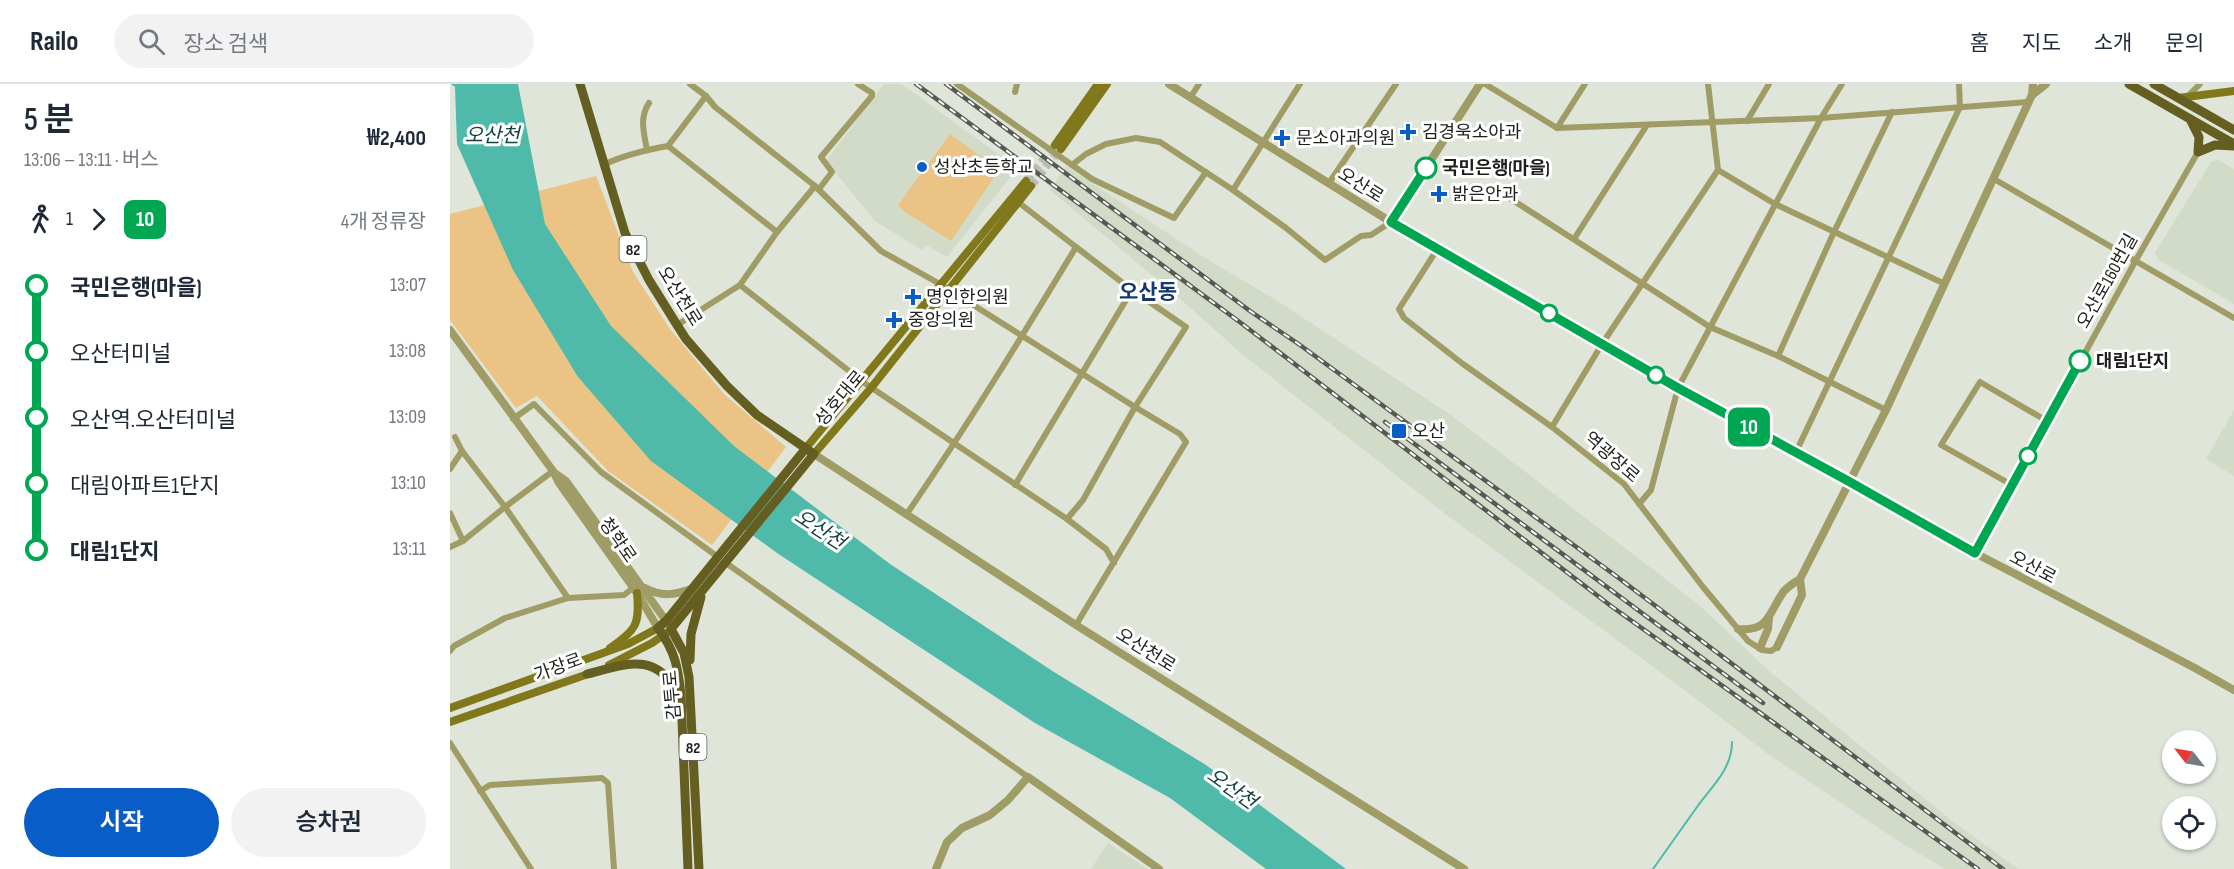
<!DOCTYPE html>
<html lang="ko">
<meta charset="utf-8">
<style>
:root{--surface:#fff;--page:#f2f2f3;--text:#1f2937;--muted:#747a83;--line:#e0e1e3;--accent:#085dc6}
body{margin:0;font-family:"Sofia Sans Condensed","Noto Sans KR",sans-serif;background:var(--page);color:var(--text);height:100vh;display:flex;flex-direction:column;font-size:22px;white-space:nowrap}
*{box-sizing:border-box;margin:0}
p{font-size:20px;color:var(--muted)}
.icon{flex:none;width:33px;height:33px;fill:none;stroke:currentColor;stroke-width:2;stroke-linecap:round;stroke-linejoin:round}
.map{position:relative;flex:1;overflow:hidden}
.side{display:flex;flex-direction:column;background:var(--surface);width:450px}
.side>*{flex:none}
.badge{padding:0 12px;border-radius:9px;font-size:21px;line-height:39px}
.needle{width:39px;rotate:301deg}
.tools{position:absolute;left:1712px;top:646px;display:grid;gap:12px}
.tools a{display:grid;place-items:center;width:54px;height:54px;border-radius:50%;background:var(--surface);box-shadow:0 2px 4px #0004;font-size:30px}
.map>.badge{position:absolute;translate:-50% -50%;box-shadow:0 0 0 3px #fff}
.legs{display:flex;align-items:center;gap:9px;height:66px;padding:0 24px;font-size:20px}
.legs p{margin-inline-start:auto}
.headline{display:flex;align-items:center;justify-content:space-between;height:102px;padding:0 24px}
h1{font-size:33px;font-weight:600;line-height:45px}
.cta{display:flex;gap:12px;margin-top:auto;padding:12px 24px}
.cta a{flex:1;height:69px;border-radius:36px;background:var(--accent);color:#fff;font-size:24px;font-weight:600;line-height:69px;text-align:center}
.cta a+a{background:var(--page);color:var(--text)}
ul{padding:0 24px;list-style:none}
li{display:flex;align-items:center;gap:21px;height:66px;font-size:22px}
li i{display:grid;place-items:center;width:9px;height:100%;margin:0 8px;background:currentColor}
li i::after{content:'';width:15px;height:15px;margin:-8px;border:4px solid;border-radius:50%;background:var(--surface)}
li p{margin-inline-start:auto}
li:first-child i{background:linear-gradient(#0000 50%,currentColor 0)}
li:last-child i{background:linear-gradient(currentColor 50%,#0000 0)}
header{display:flex;align-items:center;gap:36px;box-sizing:border-box;height:84px;padding:0 30px;background:var(--surface);border-bottom:2px solid var(--line)}
header strong{font-size:28px}
nav{display:flex;gap:33px;margin-inline-start:auto;font-size:21px}
.search{width:420px;height:54px;background:var(--page);display:flex;align-items:center;gap:15px;box-sizing:border-box;padding:0 21px;border-radius:33px;color:var(--muted);font-size:22px}
main{display:flex;flex:1;min-height:0}
.map>svg:first-child{display:block}
.built{fill:#d1dbc8}
.green{fill:#ebc485}
.water{fill:#4fbaa9}
.lines{fill:none;stroke-linecap:round;stroke-linejoin:round}
.stream{stroke:#4fbaa9;stroke-width:2}
.secondary-tunnel{stroke:#b8beb3;stroke-width:8;stroke-dasharray:8 4;stroke-linecap:butt}
.minor{stroke:#a09c66;stroke-width:6}
.tertiary{stroke:#a09c66;stroke-width:8}
.secondary{stroke:#80781a;stroke-width:8}
.primary{stroke:#645f21;stroke-width:9}
.rail-casing{stroke:#575a53;stroke-width:4.5}
.rail{stroke:#fff;stroke-width:2;stroke-dasharray:7;stroke-linecap:butt}
.line-1-casing{stroke:#fff;stroke-width:14}
.line-1{stroke:#00a651;stroke-width:9}
.poi-dot{fill:#085dc6;stroke:#fff;stroke-width:2}
.stop-1-dot{fill:#fff;stroke:#00a651;stroke-width:3}
.labels{text-anchor:middle;stroke-width:6;stroke-linejoin:round;paint-order:stroke}
.shield{fill:#fff;stroke:#626360;stroke-width:1.5}
.shield-label{font-size:16px;font-weight:bold;fill:#1e201c}
.poi-label{font-size:18px;fill:#1e201c;stroke:#fff;text-anchor:start}
.stop-label{font-size:18px;font-weight:bold;fill:#1e201c;stroke:#fff;text-anchor:start}
.street-label{font-size:18px;fill:#1e201c;stroke:#fff}
.water-label{font-size:20px;font-style:italic;fill:#13433c;stroke:#fff}
.quarter-label{font-size:21px;font-weight:bold;fill:#14386d;stroke:#fff}
</style>
<header>
<strong>Railo</strong>
<div class="search"><svg class="icon" aria-label="search" viewBox="0 0 24 24"><circle cx="10" cy="10" r="6"/><path d="M15 15l6 6"/></svg>장소 검색</div>
<nav><a>홈</a><a>지도</a><a>소개</a><a>문의</a></nav>
</header>
<main>
<section class="side">
<div class="headline"><div><h1>5 분</h1><p>13:06 – 13:11 · 버스</p></div><b>₩2,400</b></div>
<div class="legs"><svg class="icon" aria-label="walk" viewBox="0 0 24 24"><circle cx="13" cy="4" r="2"/><path d="M13 8l-2 6 4 7M11 14l-3 7M7 12l3-4h3l4 4"/></svg>1<svg class="icon" aria-label="forward" viewBox="0 0 24 24"><path d="M9 5l7 7-7 7"/></svg><b class="badge" style="background:#00a651;color:#fff">10</b><p>4개 정류장</p></div>
<ul>
<li><i style="color:#00a651"></i><b>국민은행(마을)</b><p>13:07</p></li>
<li><i style="color:#00a651"></i><span>오산터미널</span><p>13:08</p></li>
<li><i style="color:#00a651"></i><span>오산역.오산터미널</span><p>13:09</p></li>
<li><i style="color:#00a651"></i><span>대림아파트1단지</span><p>13:10</p></li>
<li><i style="color:#00a651"></i><b>대림1단지</b><p>13:11</p></li>
</ul>
<div class="cta"><a>시작</a><a>승차권</a></div>
</section>
<div class="map">
<svg width="1784" height="785" viewBox="0 0 1784 785">
<rect width="100%" height="100%" fill="#dfe5d9"/>
<g class="built">
<path d="M434,0h17l111,80 3,7 -68,86 -21,-12 -4,5 -47,-29 -49,-60z"/>
<path d="M1768,76l16,9v135l-75,-44 -4,-7 56,-91z"/>
<path d="M616,82l139,92 71,42 175,115 247,189 70,66 183,150 67,49h-73l-48,-29 -129,-86 -86,-66 -234,-172 -205,-161 -66,-59 -127,-106z"/>
<path d="M1784,326v66l-28,-17z"/>
<path d="M658,759l39,26h-56z"/>
</g>
<g class="green">
<path d="M500,50l49,36 -48,71 -46,-29 -7,-7z"/>
<path d="M146,92l37,96 37,57 54,65 62,53 -74,98 -104,-74 -71,-75 -21,12 -66,-88v-106z"/>
</g>
<path class="water" d="M1,0h67l27,140 66,102 123,120 156,118 164,108 152,93 140,104h-80l-96,-71 -135,-75 -258,-170 -126,-92 -73,-84 -65,-107 -56,-126 -2,-57z"/>
<g class="lines">
<path class="stream" d="M1203,785c15,-21 29,-41 44,-62 15,-21 35,-38 35,-65"/>
<g class="secondary-tunnel">
<path d="M576,97l29,-36"/>
<path d="M581,102l29,-37"/>
</g>
<g class="minor">
<path d="M240,0l16,12 9,11 100,79 66,65 59,33 195,123 51,-80 -54,-37 -56,-43c-55,91 -110,181 -170,268"/>
<path d="M507,0l115,81 14,-11 20,-10 30,-6 24,4 73,48 53,38 39,32 36,-24 10,-1 20,-13"/>
<path d="M1035,0l72,44 264,-10 207,-16"/>
<path d="M565,8l2,-8"/>
<path d="M1738,12l12,-12"/>
<path d="M740,14l9,-14"/>
<path d="M1297,37l22,-37"/>
<path d="M1107,44l28,-44"/>
<path d="M218,62l109,86"/>
<path d="M197,66c-3,-17 -8,-32 2,-47"/>
<path d="M153,81c21,-10 42,-15 65,-19l38,-50"/>
<path d="M622,81l20,14 82,39 32,-46"/>
<path d="M1268,86l57,34 170,80"/>
<path d="M1544,95l240,139"/>
<path d="M879,99l67,-99"/>
<path d="M369,105l13,-17 -11,-15 51,-61v-3l-14,-9"/>
<path d="M783,106l67,-106"/>
<path d="M1061,115l199,128 68,29 56,-124 58,-120"/>
<path d="M568,118l58,45"/>
<path d="M1124,155l73,-114"/>
<path d="M988,164l-39,61 5,9 59,46 89,63 72,57 79,103 45,54 14,9 9,1 6,-4"/>
<path d="M290,201l123,97 204,137 39,30 8,14"/>
<path d="M227,241l63,-40 37,-53 38,-46"/>
<path d="M1328,272l108,54"/>
<path d="M63,335l21,-15 67,68 117,85"/>
<path d="M1102,343l50,-83 116,-174 -10,-86"/>
<path d="M1346,368l164,-345 -1,-23"/>
<path d="M0,385l12,-18"/>
<path d="M103,387l-48,36 63,91"/>
<path d="M565,401l117,-195"/>
<path d="M1562,401l-71,-40 39,-63 67,39"/>
<path d="M1189,420l12,-14 27,-102 143,-270 21,-34"/>
<path d="M0,429l13,28"/>
<path d="M617,435l16,-19 52,-93 45,27 6,8 -110,183"/>
<path d="M0,463l13,-6 42,-34 -43,-56 -7,-14"/>
<path d="M1525,469l161,-293 62,-108"/>
<path d="M276,479l302,214"/>
<path d="M0,567l4,-5 51,-28 63,-20 56,-3 10,-8"/>
<path d="M0,659l81,126"/>
<path d="M30,707l10,-6 112,-7 6,5 6,86"/>
</g>
<g class="tertiary">
<path d="M719,0l222,138 287,166 172,94 125,71 218,114 41,23"/>
<path d="M1582,11l14,-11"/>
<path d="M941,138l89,-138"/>
<path d="M0,246l103,141 6,12 78,110 21,35"/>
<path d="M364,370l262,171 388,244"/>
<path d="M106,390l10,7 103,144"/>
<path d="M195,504c16,9 30,7 46,1"/>
<path d="M1288,545c30,3 30,-14 44,-35 4,-7 12,-11 18,-15l86,-169 146,-315 1,-11"/>
<path d="M1327,563l25,-52 -2,-16"/>
<path d="M1310,564l8,-19 1,-12"/>
<path d="M486,785l11,-27 15,-14 28,-13 18,-15 20,-23 131,92"/>
</g>
<g class="secondary">
<path d="M1728,14l56,-7"/>
<path d="M605,61l43,-61"/>
<path d="M611,65l46,-65"/>
<path d="M356,364l220,-267"/>
<path d="M364,370l57,-66 160,-202"/>
<path d="M160,564c26,-18 30,-23 27,-55"/>
<path d="M159,581l43,-22 16,-11"/>
<path d="M0,624l178,-64 30,-16"/>
<path d="M0,638l141,-49"/>
</g>
<g class="primary">
<path d="M130,0l45,149 24,47 28,45 9,14 41,47 30,29 57,39 -143,175 13,24 5,24 10,192"/>
<path d="M1679,0l105,60"/>
<path d="M1704,0l80,46"/>
<path d="M1740,35l9,18 -1,15 17,-7 19,1"/>
<path d="M240,576l1,-26 10,-37"/>
<path d="M137,590c40,-10 67,-23 92,19"/>
<path d="M238,785l-7,-174c-3,-28 -6,-44 -23,-67l8,-7 140,-173"/>
</g>
<defs>
<g id="rail">
<path d="M466,0l325,239 370,283 367,263"/>
<path d="M496,0l304,227 50,34 316,231 387,293"/>
<path d="M935,338l378,281"/>
</g>
</defs>
<use href="#rail" class="rail-casing"/>
<use href="#rail" class="rail"/>
</g>
<g class="lines">
<defs>
<path id="line-1" d="M976,84l-35,54 287,166 172,94 125,71 105,-192"/>
</defs>
<use href="#line-1" class="line-1-casing"/>
<use href="#line-1" class="line-1"/>
</g>
<g class="poi-dot">
<path d="M955 39h6v6h6v6h-6v6h-6v-6h-6v-6h6z"/>
<path d="M829 45h6v6h6v6h-6v6h-6v-6h-6v-6h6z"/>
<circle cx="472" cy="83" r="6"/>
<path d="M986 101h6v6h6v6h-6v6h-6v-6h-6v-6h6z"/>
<path d="M460 204h6v6h6v6h-6v6h-6v-6h-6v-6h6z"/>
<path d="M441 227h6v6h6v6h-6v6h-6v-6h-6v-6h6z"/>
<rect x="941" y="339" width="16" height="16" rx="3"/>
</g>
<g class="stop-1-dot">
<circle cx="976" cy="84" r="10"/>
<circle cx="1099" cy="229" r="8"/>
<circle cx="1630" cy="277" r="10"/>
<circle cx="1206" cy="291" r="8"/>
<circle cx="1578" cy="372" r="8"/>
</g>
<g class="labels">
<g class="shield">
<rect x="169.5" y="152" width="27" height="26" rx="4.5"/>
<rect x="229.5" y="650" width="27" height="26" rx="4.5"/>
</g>
<g class="shield-label">
<text x="183" y="171">82</text>
<text x="243" y="669">82</text>
</g>
<g class="poi-label">
<text x="972" y="54">김경욱소아과</text>
<text x="846" y="60">문소아과의원</text>
<text x="484" y="89">성산초등학교</text>
<text x="1002" y="116">밝은안과</text>
<text x="476" y="219">명인한의원</text>
<text x="458" y="242">중앙의원</text>
<text x="962" y="353">오산</text>
</g>
<g class="stop-label">
<text x="992" y="90">국민은행(마을)</text>
<text x="1646" y="283">대림1단지</text>
</g>
<g class="street-label">
<text transform="translate(911 101) rotate(32)" y="6">오산로</text>
<text transform="translate(1657 197) rotate(-61)" y="6">오산로160번길</text>
<text transform="translate(230 212) rotate(58)" y="6">오산천로</text>
<text transform="translate(390 314) rotate(-50)" y="6">성호대로</text>
<text transform="translate(1162 373) rotate(41)" y="6">역광장로</text>
<text transform="translate(168 456) rotate(55)" y="6">청학로</text>
<text transform="translate(1583 483) rotate(28)" y="6">오산로</text>
<text transform="translate(696 566) rotate(32)" y="6">오산천로</text>
<text transform="translate(108 583) rotate(-20)" y="6">가장로</text>
<text transform="translate(222 611) rotate(-95)" y="6">감투로</text>
</g>
<g class="water-label">
<text x="42" y="58">오산천</text>
<text transform="translate(370 445) rotate(33)" y="7">오산천</text>
<text transform="translate(782 704) rotate(35)" y="7">오산천</text>
</g>
<g class="quarter-label">
<text x="698" y="215">오산동</text>
</g>
</g>
</svg>
<div class="tools">
<a><svg class="needle" viewBox="-14 -14 28 28"><path d="M0-13l5 13h-10z" fill="#e53935"/><path d="M0 13l5-13h-10z" fill="#747a83"/></svg></a>
<a><svg class="icon" aria-label="locate" viewBox="0 0 24 24"><circle cx="12" cy="12" r="6"/><path d="M12 2v4M12 18v4M2 12h4M18 12h4"/></svg></a>
</div>
<b class="badge" style="left:1299px;top:343px;background:#00a651;color:#fff">10</b>
</div>
</main>
